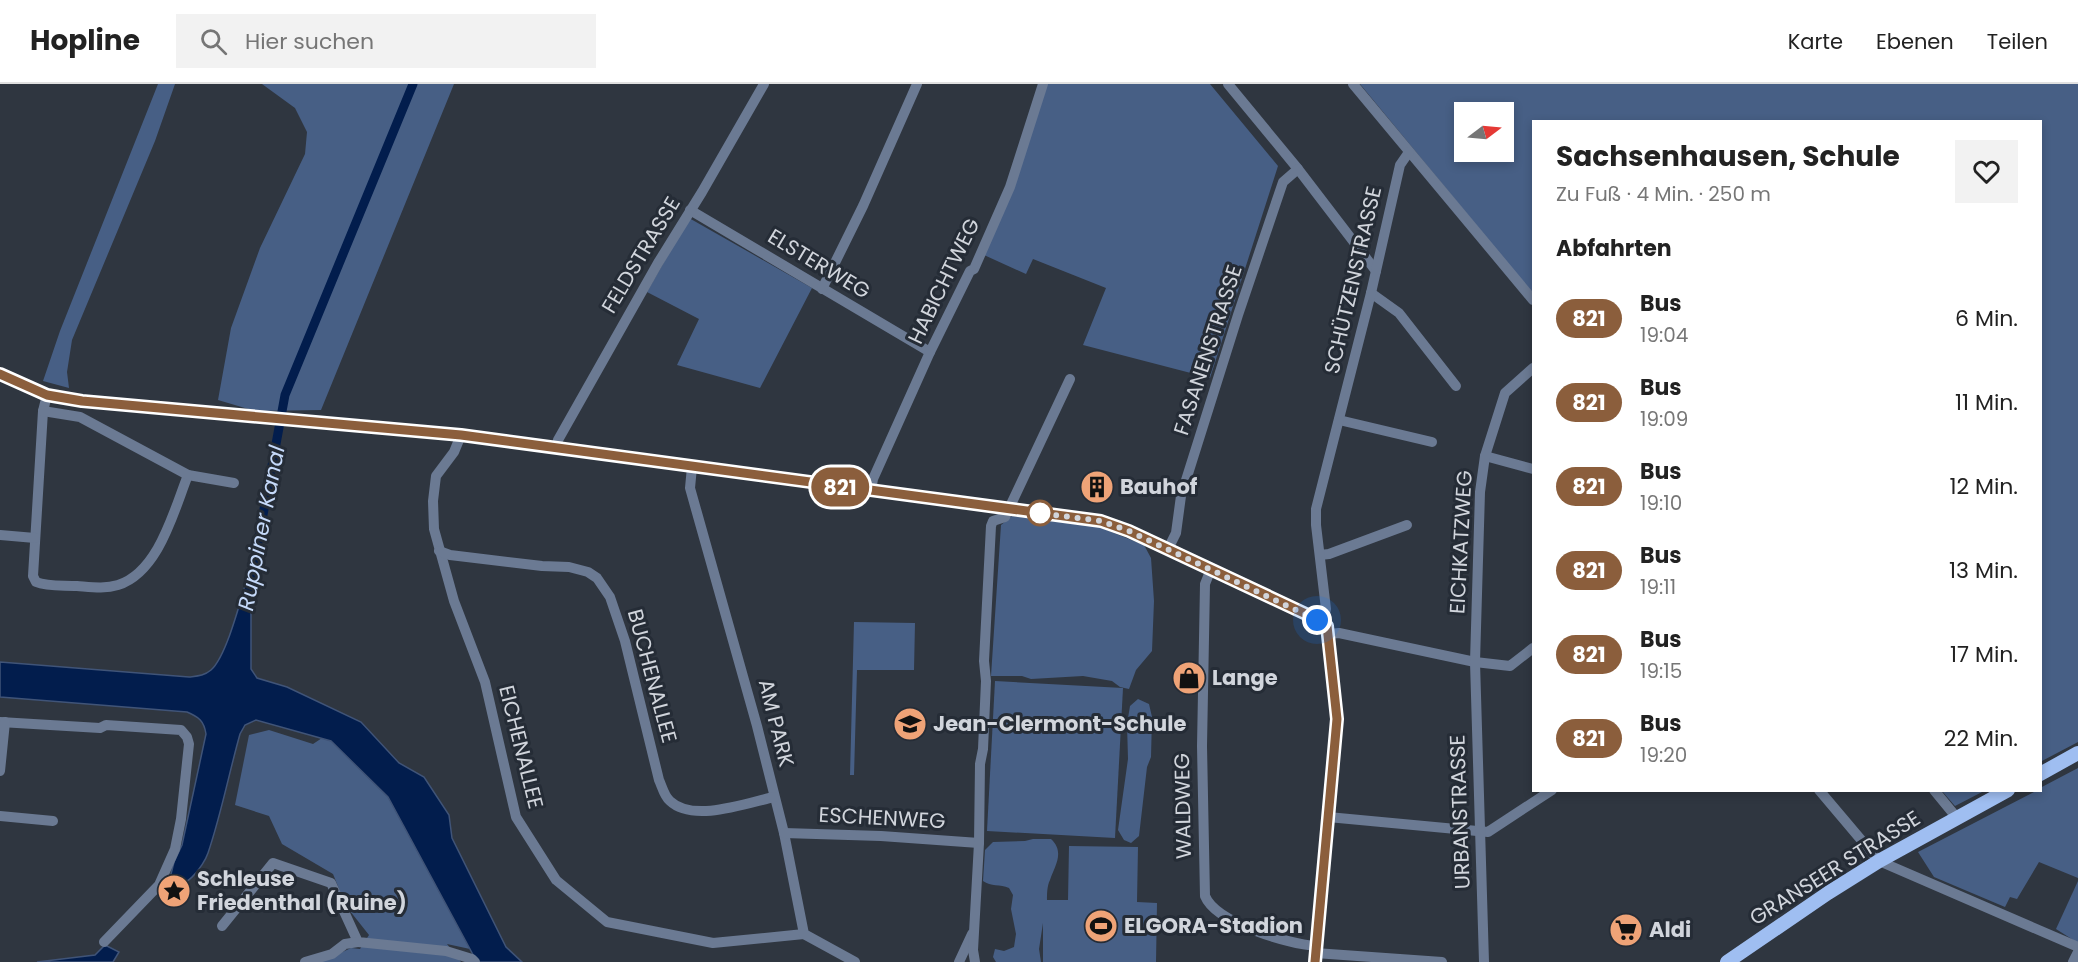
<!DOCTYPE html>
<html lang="de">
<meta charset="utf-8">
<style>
:root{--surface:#fff;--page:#f2f2f2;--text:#222;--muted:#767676;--line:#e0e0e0}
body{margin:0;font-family:Poppins,sans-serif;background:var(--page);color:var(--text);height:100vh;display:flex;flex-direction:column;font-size:22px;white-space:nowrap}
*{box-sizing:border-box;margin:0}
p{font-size:20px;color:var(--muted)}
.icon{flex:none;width:33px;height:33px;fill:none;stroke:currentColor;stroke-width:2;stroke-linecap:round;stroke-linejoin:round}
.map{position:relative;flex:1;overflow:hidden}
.side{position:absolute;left:1532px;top:36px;width:510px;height:672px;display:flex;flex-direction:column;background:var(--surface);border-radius:0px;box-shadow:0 3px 9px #0003}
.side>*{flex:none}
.badge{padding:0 12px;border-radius:20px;font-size:21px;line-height:39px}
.needle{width:39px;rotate:74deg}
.buttons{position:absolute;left:1454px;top:18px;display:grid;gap:12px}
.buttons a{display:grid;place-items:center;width:60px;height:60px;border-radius:0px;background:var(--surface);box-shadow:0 3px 9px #0003;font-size:30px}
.you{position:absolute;width:30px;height:30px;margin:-15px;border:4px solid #fff;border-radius:50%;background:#1a73e8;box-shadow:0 0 0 9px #1a73e833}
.map>.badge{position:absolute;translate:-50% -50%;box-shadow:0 0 0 3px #fff}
h2{padding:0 24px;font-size:22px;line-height:54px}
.round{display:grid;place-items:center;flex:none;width:63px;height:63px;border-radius:0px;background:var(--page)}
.head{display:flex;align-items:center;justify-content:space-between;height:102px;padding:0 24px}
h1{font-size:28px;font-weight:700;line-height:45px}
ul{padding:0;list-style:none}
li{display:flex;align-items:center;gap:18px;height:84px;padding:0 24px}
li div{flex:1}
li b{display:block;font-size:22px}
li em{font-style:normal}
li .badge{min-width:66px;font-weight:700;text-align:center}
header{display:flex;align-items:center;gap:36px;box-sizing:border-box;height:84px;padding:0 30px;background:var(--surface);border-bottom:2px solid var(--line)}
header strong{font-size:28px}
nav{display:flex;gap:33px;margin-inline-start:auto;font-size:21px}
.search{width:420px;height:54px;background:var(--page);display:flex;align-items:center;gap:15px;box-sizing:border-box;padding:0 21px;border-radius:0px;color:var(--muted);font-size:22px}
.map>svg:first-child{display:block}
.green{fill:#475f85;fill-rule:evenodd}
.water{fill:#021d4d;stroke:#405478;stroke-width:1.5}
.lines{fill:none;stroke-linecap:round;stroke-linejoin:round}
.canal{stroke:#021d4d;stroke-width:9}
.minor{stroke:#6b7a93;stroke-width:10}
.major{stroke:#9fbef1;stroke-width:14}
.line-casing{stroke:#fff;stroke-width:14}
.line{stroke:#8b5e3c;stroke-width:9}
.walk{stroke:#d1d5dc;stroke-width:6;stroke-dasharray:0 10.8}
.stop-dot{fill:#fff;stroke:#8b5e3c;stroke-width:3}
.labels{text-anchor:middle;stroke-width:6;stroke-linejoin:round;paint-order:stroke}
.street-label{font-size:21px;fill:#d1d5dc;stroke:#252c36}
.poi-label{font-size:21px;font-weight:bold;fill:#d1d5dc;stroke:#252c36;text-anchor:start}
.water-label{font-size:22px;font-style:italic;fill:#c5d9f9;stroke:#252c36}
</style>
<header>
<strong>Hopline</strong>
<div class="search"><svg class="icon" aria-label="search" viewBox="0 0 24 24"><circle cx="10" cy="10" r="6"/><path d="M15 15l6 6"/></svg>Hier suchen</div>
<nav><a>Karte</a><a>Ebenen</a><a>Teilen</a></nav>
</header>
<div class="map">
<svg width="2078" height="878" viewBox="0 0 2078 878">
<rect width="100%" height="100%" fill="#2f3640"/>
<g class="green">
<path d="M158,0h17l-20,57 -83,199 -5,32 2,16 -26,-7 17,-50z"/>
<path d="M262,0h192l-133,326 -66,1 -37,-11 13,-72 29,-80 45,-94 2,-22 -12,-24z"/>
<path d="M1047,0h163l68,82 -68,212 -127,-33 23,-57 -73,-29 -7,15 -42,-19z"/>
<path d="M1360,0h718v658l-38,20v-640h-507v172zM1464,28h39v40h-39z"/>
<path d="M689,134l123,70 -52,100 -83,-23 22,-46 -52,-27z"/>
<path d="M1012,432l87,11 45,18 7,13 3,43 -2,50 -16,19 -7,19 -9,-2 -8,-6 -29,-5 -52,3 -9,-3h-31l10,-151z"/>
<path d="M854,538l61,1 -1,47h-57l-3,105h-4z"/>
<path d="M995,597l128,7 -8,150 -128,-7z"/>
<path d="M1138,615l11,5 3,13 -1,40 -4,10 -8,69 -8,7 -7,-3 -6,-10 10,-71 -1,-35 3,-18z"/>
<path d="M269,646l44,14 9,-6 9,3 57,56 82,152 -23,-5 14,18h-140l30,-14 9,1 9,-14 -23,-29 -13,-32 -51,-30 -13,-28 -34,-11 14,-70z"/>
<path d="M2078,684v110l-39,-16 -22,37 -7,-2 -5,10 -71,-30 -16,-25 118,-61 4,-1v-2z"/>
<path d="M1942,707h42l-29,15z"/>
<path d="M1033,755h18c14,13 4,27 -1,41 -3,6 -3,14 -3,20h21l1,-54 69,1 -1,55 20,1 -1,59h-113v-39l-4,26 2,13h-45l-3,-5 2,-8 9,2 10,-4 2,-13 -5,-25 2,-14 -4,-7c-9,-4 -18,-1 -26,-7l2,-31 8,-8 32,-1z"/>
<path d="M2078,797v62l-22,-14z"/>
</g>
<g class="water">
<path d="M251,482v103l6,9 30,9 74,35 38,41 25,14 25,38 3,23 54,109 16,15h-45l-89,-165 -57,-56 -75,-21 -11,5 -5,9c-11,39 -19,81 -32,119 -4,12 -26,44 -38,25l4,-16 8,-17 24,-111c-2,-13 -7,-17 -19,-22l-187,-15v-35l189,15c8,-1 15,-1 22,-7 17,-15 32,-80 40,-104z"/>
<path d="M105,861l14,7 -6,10h-76l58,-7z"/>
</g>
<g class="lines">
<path class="canal" d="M249,507l36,-196 128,-311"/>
<g class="minor">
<path d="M1228,0l70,85 78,102"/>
<path d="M1353,0l180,216"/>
<path d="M690,126l240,142"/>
<path d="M822,205l41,-83 54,-122"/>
<path d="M1371,209l28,20 57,73"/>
<path d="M0,290l47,21 35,6 379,34 640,86 28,10 194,91"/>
<path d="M47,311l-4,16 -10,165 3,6c12,5 28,3 41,4 14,1 28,3 41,-1 41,-13 56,-75 70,-110"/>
<path d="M43,327l37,6 108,58 46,8"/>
<path d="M1339,336l93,22"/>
<path d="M461,351l-7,17 -18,24 -3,25 1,28 20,72 31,81 31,135 40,63 51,42 106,21 91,-9"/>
<path d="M556,364l2,-8 100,-177 44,-71 62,-108"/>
<path d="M1485,372l48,13"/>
<path d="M692,383l-2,21 67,238 27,107 20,101 51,28"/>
<path d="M871,407l2,-12 57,-127 40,-81 4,-2 36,-82 33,-103"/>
<path d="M0,451l35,3"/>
<path d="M1168,465l8,-16 5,-37 57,-181 45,-133 15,-13"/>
<path d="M439,467l11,4 92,11 27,1 19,5 9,6 13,19 15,44 34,139c3,6 5,16 11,21 23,22 77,2 104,-4"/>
<path d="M1320,471l9,-1 78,-29"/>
<path d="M1211,485l-6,15 -3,162 3,150c11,27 83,48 111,50"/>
<path d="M1323,538l3,-13 -10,-84v-16l55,-216 29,-128 9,-13"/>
<path d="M1329,550l10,-1 136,29 35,4 23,-18"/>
<path d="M0,638l100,6 6,-3 75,5 6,7 2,7 -8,75 -6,30 -16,36 -55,57"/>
<path d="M0,687l5,-49"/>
<path d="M1819,706l60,71 199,86"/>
<path d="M1934,706l23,28"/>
<path d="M0,732l53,5"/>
<path d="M1328,733l160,15 64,-42"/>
<path d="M784,749l97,3 98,7"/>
<path d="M222,842l51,-63 58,20 27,59 88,9 26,8 3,3"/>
<path d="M1315,869l127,9"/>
<path d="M305,878l27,-8 13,-10 13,-2"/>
<path d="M959,878l13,-28"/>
<path d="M975,878l-2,-12 6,-107 1,-79 3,-15 3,-68 -2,-20 7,-135 2,-5 12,-4 65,-138"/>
<path d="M1315,878l22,-243 -8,-85 -2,-8 -4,-4"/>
<path d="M1484,878l-9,-300 5,-170 5,-36 20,-63 28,-25"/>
<path d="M2073,878l5,-10"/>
</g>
<g class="major">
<path d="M2040,690l38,-21"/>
<path d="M1727,878l101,-69 51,-32 129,-71"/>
</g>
</g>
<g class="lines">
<defs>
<path id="line" d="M0,290l47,21 35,6 379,34 640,86 28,10 194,91 4,4 10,93 -22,243"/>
</defs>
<use href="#line" class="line-casing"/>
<use href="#line" class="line"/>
<path class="walk" d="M1040,429l-8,-1 69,9 28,10 188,89"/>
</g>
<defs>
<symbol id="building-disc" viewBox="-11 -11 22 22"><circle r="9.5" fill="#efa377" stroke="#252c36"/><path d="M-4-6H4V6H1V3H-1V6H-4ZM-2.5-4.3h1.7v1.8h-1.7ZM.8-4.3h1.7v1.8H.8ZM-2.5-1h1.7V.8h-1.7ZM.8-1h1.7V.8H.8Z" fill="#111"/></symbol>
<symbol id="shop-disc" viewBox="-11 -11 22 22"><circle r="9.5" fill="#efa377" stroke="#252c36"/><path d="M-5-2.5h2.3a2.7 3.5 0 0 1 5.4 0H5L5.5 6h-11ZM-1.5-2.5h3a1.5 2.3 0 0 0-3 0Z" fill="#111"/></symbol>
<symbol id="school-disc" viewBox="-11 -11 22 22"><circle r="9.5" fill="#efa377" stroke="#252c36"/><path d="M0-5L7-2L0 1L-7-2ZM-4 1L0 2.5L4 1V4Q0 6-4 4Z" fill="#111"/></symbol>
<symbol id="sight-disc" viewBox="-11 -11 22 22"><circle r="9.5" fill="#efa377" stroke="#252c36"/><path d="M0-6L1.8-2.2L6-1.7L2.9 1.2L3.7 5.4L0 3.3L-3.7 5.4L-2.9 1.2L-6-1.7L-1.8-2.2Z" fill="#111"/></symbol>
<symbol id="stadium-disc" viewBox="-11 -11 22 22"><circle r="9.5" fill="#efa377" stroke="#252c36"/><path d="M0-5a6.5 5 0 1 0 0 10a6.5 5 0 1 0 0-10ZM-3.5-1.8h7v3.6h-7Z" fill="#111"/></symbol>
<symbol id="supermarket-disc" viewBox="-11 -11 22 22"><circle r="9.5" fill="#efa377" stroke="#252c36"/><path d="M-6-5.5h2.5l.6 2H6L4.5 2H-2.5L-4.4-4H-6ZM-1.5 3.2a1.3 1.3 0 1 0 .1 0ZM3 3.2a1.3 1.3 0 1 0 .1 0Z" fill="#111"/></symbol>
</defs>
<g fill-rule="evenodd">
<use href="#building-disc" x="1078" y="384" width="38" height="38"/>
<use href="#shop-disc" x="1170" y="575" width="38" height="38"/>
<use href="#school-disc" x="891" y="621" width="38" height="38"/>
<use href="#sight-disc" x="155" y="788" width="38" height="38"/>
<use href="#stadium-disc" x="1082" y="823" width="38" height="38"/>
<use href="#supermarket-disc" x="1607" y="827" width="38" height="38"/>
</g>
<circle class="stop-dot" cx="1040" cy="429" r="12"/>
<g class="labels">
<g class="street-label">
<text transform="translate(641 171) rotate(-59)" y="7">FELDSTRASSE</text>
<text transform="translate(819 180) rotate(31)" y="7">ELSTERWEG</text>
<text transform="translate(1353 196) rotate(-77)" y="7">SCHÜTZENSTRASSE</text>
<text transform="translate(944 197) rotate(-64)" y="7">HABICHTWEG</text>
<text transform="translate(1208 266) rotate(-72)" y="7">FASANENSTRASSE</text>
<text transform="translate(1461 458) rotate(-87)" y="7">EICHKATZWEG</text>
<text transform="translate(652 592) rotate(75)" y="7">BUCHENALLEE</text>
<text transform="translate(776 639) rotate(76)" y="7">AM PARK</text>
<text transform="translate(521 663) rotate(76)" y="7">EICHENALLEE</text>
<text transform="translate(1183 722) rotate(-91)" y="7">WALDWEG</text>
<text transform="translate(1460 728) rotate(-92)" y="7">URBANSTRASSE</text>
<text transform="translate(882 734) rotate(3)" y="7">ESCHENWEG</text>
<text transform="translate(1835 784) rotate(-32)" y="7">GRANSEER STRASSE</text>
</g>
<g class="poi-label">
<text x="1120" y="410">Bauhof</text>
<text x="1212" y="601">Lange</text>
<text x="933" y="647">Jean-Clermont-Schule</text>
<text x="197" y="802">Schleuse<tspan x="197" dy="24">Friedenthal (Ruine)</tspan></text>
<text x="1124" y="849">ELGORA-Stadion</text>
<text x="1649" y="853">Aldi</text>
</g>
<g class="water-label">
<text transform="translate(261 444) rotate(-79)" y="8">Ruppiner Kanal</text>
</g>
</g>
</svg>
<div class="buttons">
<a><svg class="needle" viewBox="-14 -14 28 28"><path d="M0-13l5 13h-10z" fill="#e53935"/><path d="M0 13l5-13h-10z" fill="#767676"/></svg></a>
</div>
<div class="you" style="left:1317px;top:536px"></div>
<b class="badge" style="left:840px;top:403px;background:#8b5e3c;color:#fff">821</b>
<section class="side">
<div class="head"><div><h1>Sachsenhausen, Schule</h1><p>Zu Fuß · 4 Min. · 250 m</p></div><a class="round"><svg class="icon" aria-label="heart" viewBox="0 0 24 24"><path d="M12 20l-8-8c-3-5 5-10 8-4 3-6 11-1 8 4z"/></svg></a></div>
<h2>Abfahrten</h2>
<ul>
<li><span class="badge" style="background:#8b5e3c;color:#fff">821</span><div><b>Bus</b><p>19:04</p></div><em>6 Min.</em></li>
<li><span class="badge" style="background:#8b5e3c;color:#fff">821</span><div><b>Bus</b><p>19:09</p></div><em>11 Min.</em></li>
<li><span class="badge" style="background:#8b5e3c;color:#fff">821</span><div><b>Bus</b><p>19:10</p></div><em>12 Min.</em></li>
<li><span class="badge" style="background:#8b5e3c;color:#fff">821</span><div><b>Bus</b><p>19:11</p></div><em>13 Min.</em></li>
<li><span class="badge" style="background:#8b5e3c;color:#fff">821</span><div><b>Bus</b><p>19:15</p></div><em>17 Min.</em></li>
<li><span class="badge" style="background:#8b5e3c;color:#fff">821</span><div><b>Bus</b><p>19:20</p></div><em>22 Min.</em></li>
</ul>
</section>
</div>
